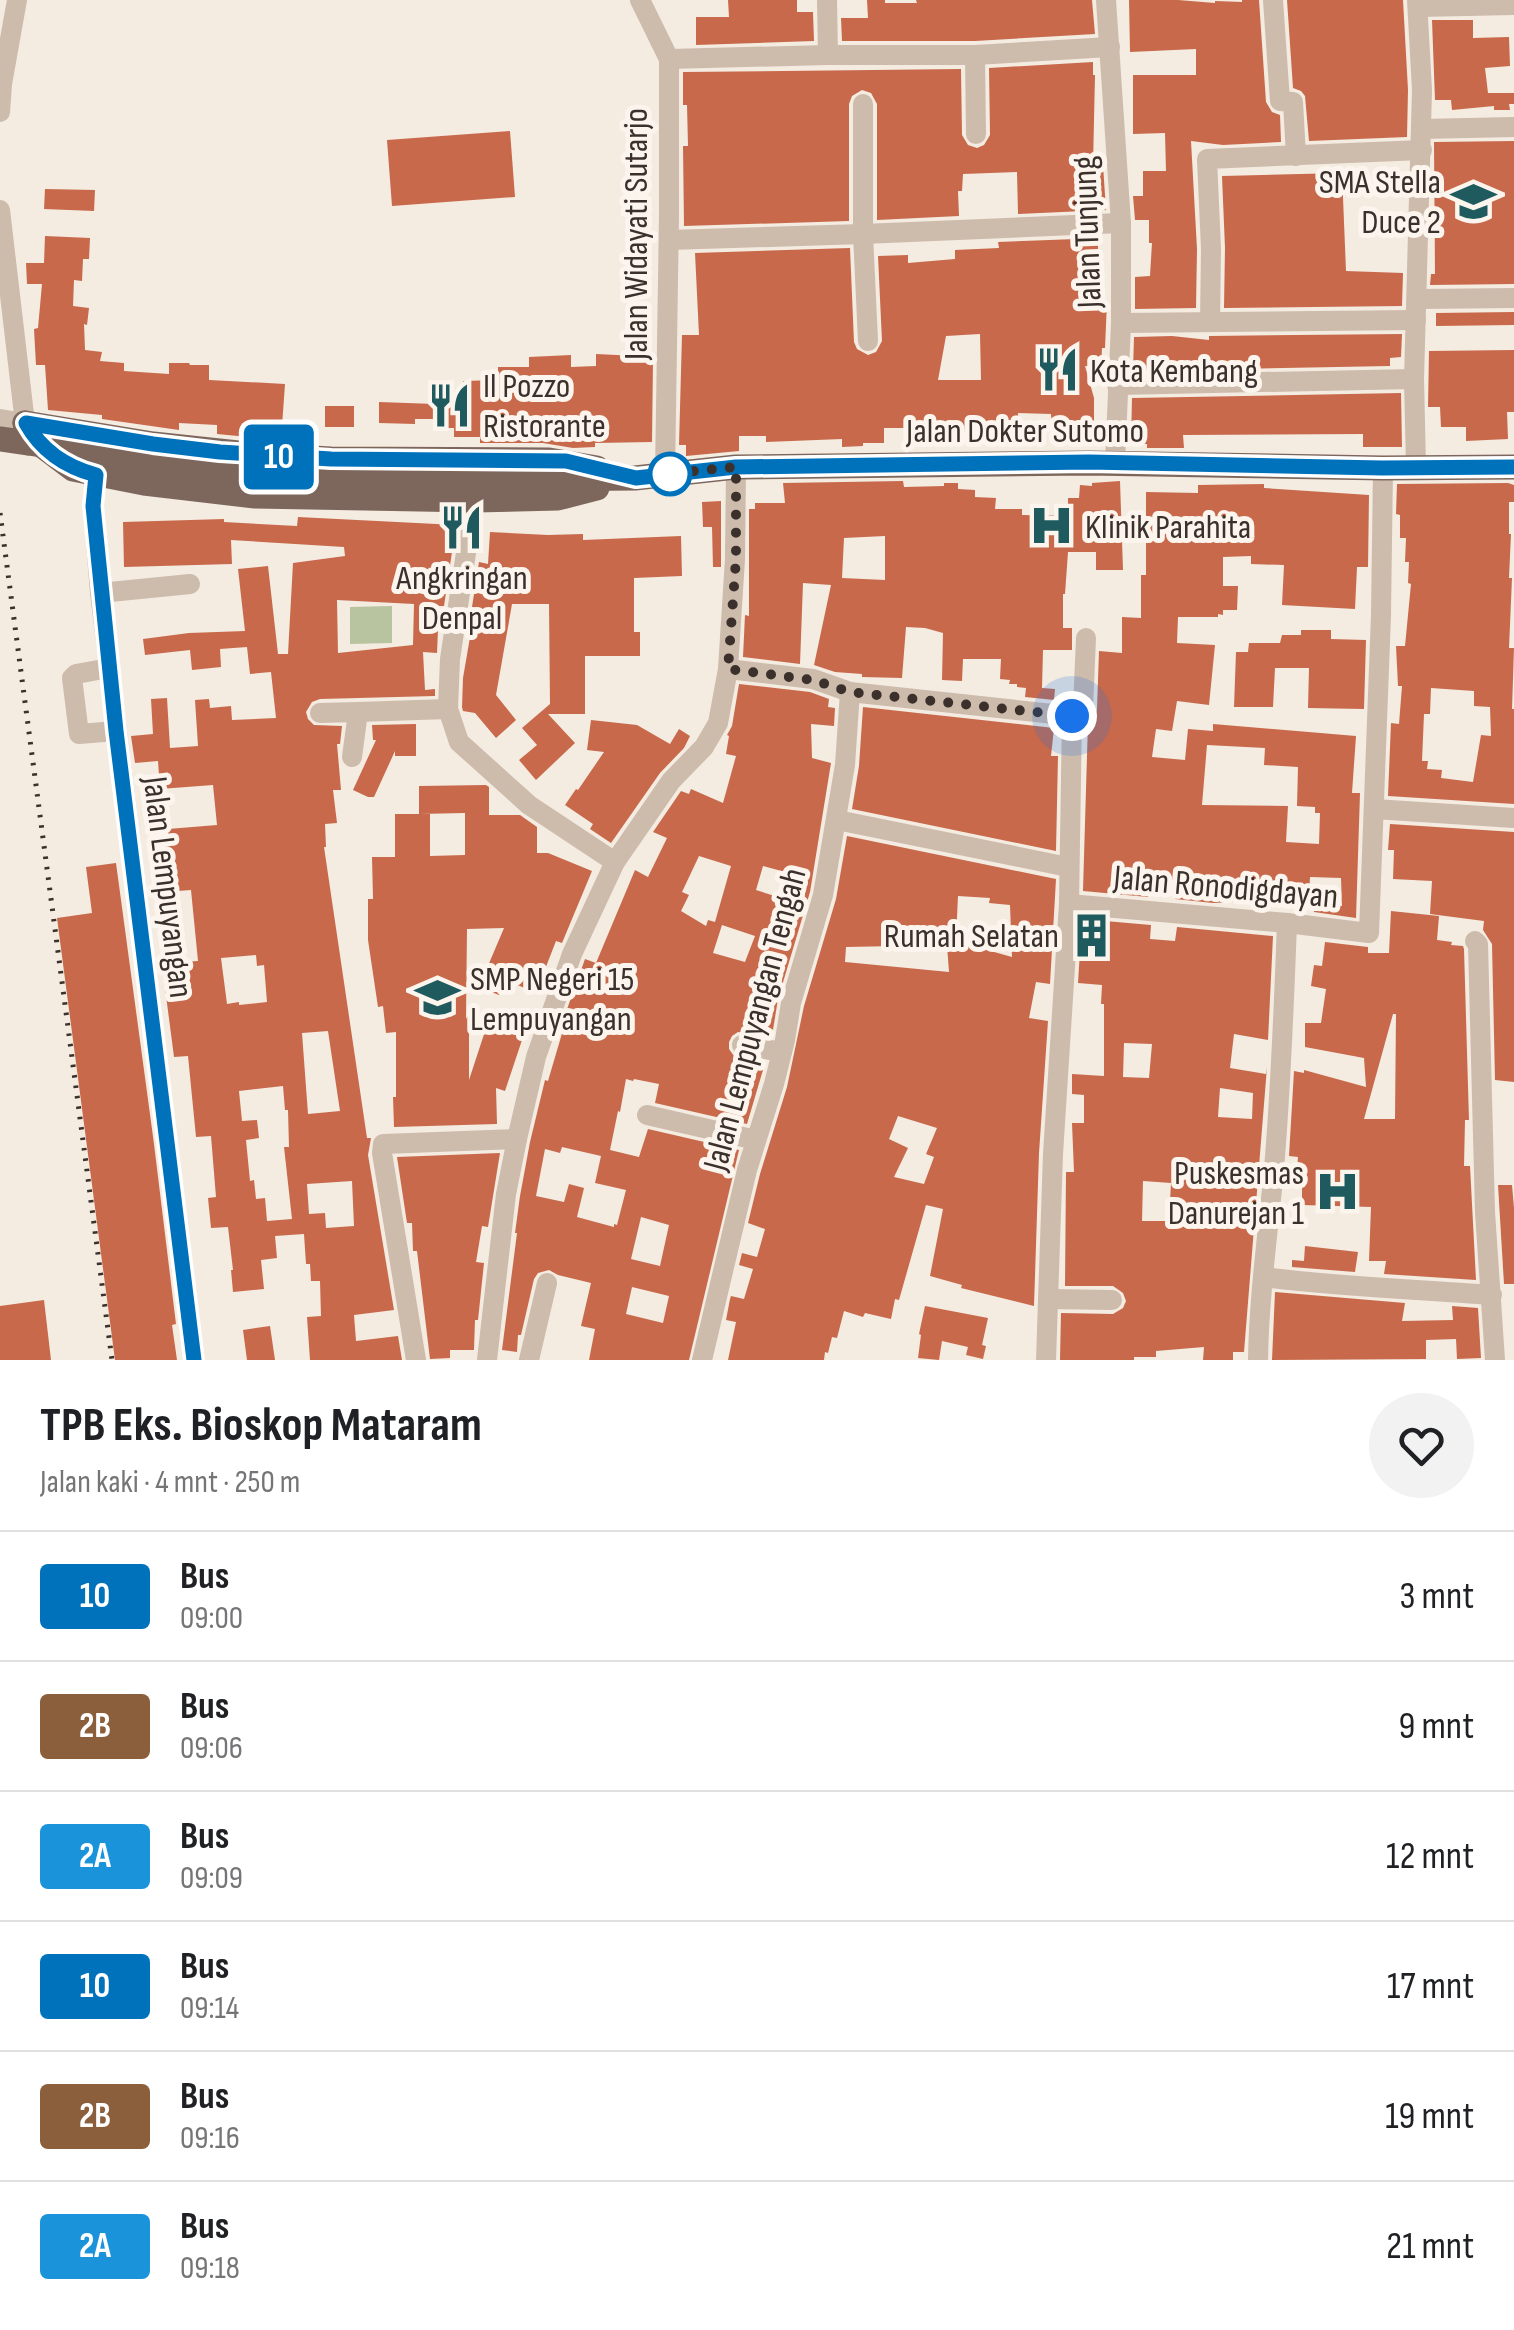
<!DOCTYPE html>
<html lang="id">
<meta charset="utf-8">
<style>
:root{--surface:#fff;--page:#f2f2f2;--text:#202124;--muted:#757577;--line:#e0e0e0}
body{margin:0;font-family:"Sofia Sans Condensed",sans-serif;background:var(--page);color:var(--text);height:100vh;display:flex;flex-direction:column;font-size:38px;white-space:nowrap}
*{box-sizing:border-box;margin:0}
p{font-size:32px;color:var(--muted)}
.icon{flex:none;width:55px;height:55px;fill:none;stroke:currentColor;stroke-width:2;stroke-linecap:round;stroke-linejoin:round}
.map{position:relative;height:1360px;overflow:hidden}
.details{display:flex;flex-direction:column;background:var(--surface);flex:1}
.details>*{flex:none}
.badge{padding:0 20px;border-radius:8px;font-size:35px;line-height:65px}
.you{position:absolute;width:50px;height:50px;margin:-25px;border:8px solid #fff;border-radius:50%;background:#1a73e8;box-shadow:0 0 0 15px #1a73e833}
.map>.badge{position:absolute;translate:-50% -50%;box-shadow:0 0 0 5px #fff}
.round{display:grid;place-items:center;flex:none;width:105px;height:105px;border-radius:52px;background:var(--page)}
.headline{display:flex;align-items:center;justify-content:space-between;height:170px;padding:0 40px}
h1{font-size:48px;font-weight:700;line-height:75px}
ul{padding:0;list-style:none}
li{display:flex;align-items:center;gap:30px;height:130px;padding:0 40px;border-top:2px solid var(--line)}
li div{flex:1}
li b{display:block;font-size:38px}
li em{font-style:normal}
li .badge{min-width:110px;font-weight:700;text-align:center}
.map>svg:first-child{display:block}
.green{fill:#b8c4a0}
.building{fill:#c8694b;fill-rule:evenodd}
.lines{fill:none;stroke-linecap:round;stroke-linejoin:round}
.minor{stroke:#cdbbac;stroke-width:20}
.major{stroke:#7d675c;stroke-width:25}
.rail{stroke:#3b302b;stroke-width:5;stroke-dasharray:2.5 8;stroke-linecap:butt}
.major-bridge{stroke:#7d675c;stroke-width:25}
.line-casing{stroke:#fff;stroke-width:22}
.line{stroke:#0072bc;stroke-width:15}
.walk{stroke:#3b302b;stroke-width:10;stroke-dasharray:0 18}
.stop-dot{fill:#fff;stroke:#0072bc;stroke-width:5}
.labels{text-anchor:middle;stroke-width:10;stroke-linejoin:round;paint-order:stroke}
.poi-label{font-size:35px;fill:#3b302b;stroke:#fbf5ee;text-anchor:start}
.street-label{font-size:35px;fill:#3b302b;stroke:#fbf5ee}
</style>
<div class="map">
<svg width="1514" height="1360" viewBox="0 0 1514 1360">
<rect width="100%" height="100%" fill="#f4ebe1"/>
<path class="green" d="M392,606v37l-42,1v-37z"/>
<g class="building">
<path d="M728,0h69v12h16l1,29 -118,4v-28h33z"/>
<path d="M867,0h18v3h32l-1,-3h176l3,34 -120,7h-133l-1,-23h27z"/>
<path d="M1129,0h49l37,3v-2l27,1v-2h17l7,102 6,10 8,3 1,27 -58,3 -32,-4 6,108 -1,59 -61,1v-32l15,-1 2,-33h-3v-23h-14l-2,-24h10v-25h23l-1,-38 -32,1v-59h63v-26l-66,3z"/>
<path d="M1287,0h116l5,90 -1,47 -98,4 -4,-45 -4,-5 -8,-3z"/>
<path d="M1432,20h41v18l36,-1 1,29 -25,2 3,25h26v11h-5l1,6h-16v-4l-42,4 -1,-10h-16z"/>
<path d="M1093,62v13h2l-2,90h10l3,45 -88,4 -1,-42 -54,2 -1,17h-4l1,25 -82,4v-116l-6,-11 -9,-3 -10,6 -3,8v117l-165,5 -1,-80h5l-1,-41h-4v-33l278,-3 1,66 6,10 9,3 7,-3 6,-10 -1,-67z"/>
<path d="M510,131l5,66 -123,9 -5,-66z"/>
<path d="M1514,141v143l-84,1 1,-11h4l-1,-132z"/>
<path d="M1342,173l4,98 57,2 -1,33 -178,2 1,-60 -3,-72z"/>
<path d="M45,189l50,1 -1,21 -50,-2z"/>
<path d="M45,236l45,2 -1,21h-6l-1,22 -8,-1 -1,26 16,2 -2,17 -3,-1 1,26 17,2 -2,9 24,2v8l45,3v-11h20l1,2h19v15l76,4 -4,56 -64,-6v-9l-38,-2v7l-77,-11v-4l-54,-5 -3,-45h-9l-2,-36 4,-1 4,-44h-15l-1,-21h18z"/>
<path d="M1103,238l-5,1v27h-3l1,36 11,-1 -2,47h-3l-1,19 -16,-1 9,32v23l8,1 1,3 -1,21 -49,-2 -2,-30 -33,-1 1,17 -58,2v4h-17v-8h-60v15h-21v3l-21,1v-8l-76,3v-6h-27v15l-53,5v-11h-7l3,-110h17l-4,-82 155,-5 4,94 3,7 11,6 8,-3 6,-11 -4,-85 30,-1v8l47,-4v-9l44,-2 -1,-6zM980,334l1,46h-43l8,-44z"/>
<path d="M1514,312v13l-78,1v-13z"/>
<path d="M1402,334l-1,23 -11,1v8l-257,5 1,-34 38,-1 37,4v-4z"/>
<path d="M1514,350v62h-7l1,27 -42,2v-14h-25l-1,-20h-12l1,-56z"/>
<path d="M596,354l41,2v4h16l-1,82 -57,1v4l-22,1 -30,-5h-63v-6h-26v-9h-8v-9h-31v5l-36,-1v-21l56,2v-4l29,-1 -1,-18 35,-1v-13h31v-10l42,-2v12l25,-1z"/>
<path d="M1401,393l1,54h-39v-13l-180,1 1,13h-37v-4h-16l1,-46z"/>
<rect x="325" y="406" width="29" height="21"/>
<path d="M903,481l1,6 40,-1v-3h14v6l17,1v7l21,1 -1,11h27v6l46,1v-18h11l1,-13 12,1v-3l28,-2 3,89h-27v-18h-28l-3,42h-2v34h9v22h-29l-1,38 13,1 -1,11 -29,-3 1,-9 -9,-1v-3h-8l1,-4 -10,-1 1,-20h-38l-1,22 -20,-1 1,-47 -18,-5 -19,-1 -4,51 -40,-1v-3l-27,-2 -21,-7 17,-80 -28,-2 -3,81 -57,-7 2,-42 4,1v-107h6v-6h30l-2,-20zM885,536v44l-43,-2 2,-40z"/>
<path d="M1508,483l6,2v17h-5v32h2l-2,44h3l-3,70h5l-2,61h2v95l-126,-8 3,-73 8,1 3,-38h-4l-2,-40h9l6,-62 -3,-1 1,-21h-4l1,-24h-6v-23l-4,-1 1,-30zM1431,688l43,3v15l16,1 1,29 -10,-1 -8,47 -32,-4 1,-8 -15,-1 1,-8h-6l2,-47h6z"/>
<path d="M1264,484v4l105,7 -1,72h-11l-2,42 -73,-4 2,-40 -33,-1v-8l-28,1v29h15l-1,24h-14v5l-5,-1v3h-40l-1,26 38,2 -6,60 -32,-4 -5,30 -16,-2 -4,28 33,3 3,-31 25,2v-7l143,12 -4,57h8l-4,125 -42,-6v-8l28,2 -1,-28 -31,-1 -1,19 -57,-6v11l-39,2 -38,-4v-18l-27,-2v18l-65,-6 5,-169 7,-7 2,-6 2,-58 23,2v-36l19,1v-43h5v-83l52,1v-8zM1207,745l58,3 -1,17 34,2 -1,39 18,1v6h5l-1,31 -33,-2 2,-36 -86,-1z"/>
<path d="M721,501v66h-8l-1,-40h-9l-1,-25z"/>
<path d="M298,517l158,8 -12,81h-5l-2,47 -14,-1 2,38 10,-1v7l-115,3 -8,3 -6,10 2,7 6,6 28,1 -2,18h-3l4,46h-8l4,33 -12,1 1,23h-2l43,291h4l-3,17 26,155 -40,5 2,26 42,-5 4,24h-92l-3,-43 14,-1 -1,-35h-9l-1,-17h-4l-2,-30 -29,2 2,22 -16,2 3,29 -31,3 -2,-22h2l-5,-43 -17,1 -3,-30 8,-1 -5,-61 -15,1 -8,-81 -14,1 -10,-77 19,-2 -1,-16 16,-1 -7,-71 -27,2 -3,-28h4l-2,-21 5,-1v-13l49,-4 -4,-40 -53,4 -2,-28 -23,2 -4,-27 22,-2 -2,-35 16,-1 3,50 28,-2 -3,-46 14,-1 1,9 21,-2 1,14 44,-2 -5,-46 -21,2 -3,-27 -27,2 1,18 -29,3 -2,-20 -45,5 -2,-16 46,-6 56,-2 -7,-62 30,-3 10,88h10l5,-91 52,-7 -1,-9 -113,-7 1,24 -108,3 -1,-45 101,-3v3l73,4zM337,600l77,4 -1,41 -75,8zM256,955l1,11 7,-1 3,37 -28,3v-3l-12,2 -6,-46zM328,1031l12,80 -32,3 -6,-81zM283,1086l2,24h3l1,37h-5l8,72 -25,2 -2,-23 -9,1 -2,-19 -4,1 -4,-41 13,-2 -2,-18 -15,1 -3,-30zM352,1181l2,45 -28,2 -1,-15 -16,1 -2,-30z"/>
<path d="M490,532l58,3 35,-1v6l98,-4 1,40 -48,2v54h6v24h-55v58h-37l27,29 -39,37 -17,-20 18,-15 -15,-17 28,-24 -1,-100h-37l-16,91 20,25 -20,18 -21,-25 -12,-2 -1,-4 1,-29 12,-70 -3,-1 7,-45 9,2z"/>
<path d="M1301,630h30v9l35,1 -2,69 -56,-1 1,-40h-34l-2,39h-39l2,-55h12l1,-9h31l2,-8h19z"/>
<path d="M739,684l71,8 19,7 -1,8 7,1 -1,18 -23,-2 1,34 19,5 -21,129 -32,107 -6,37 -34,-4 -6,4 -3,6v7l5,7 31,7 -18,61 -92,-21 4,-19 -25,-5 -1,2 -7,-2 -6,33 -2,-1 -8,39 29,7 9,-28 91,21 -50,210h-100l6,-31 -14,-3 10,-43 -33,-8 -9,-5 -11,3 -4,6 -13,56h-3l-1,17 -15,-2 15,-117h-2l5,-37 10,-54 15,-62 3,1 20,-68 -2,-1 19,-53 11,4 39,-93 13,7 19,-39 -14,-6 28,-41 8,3 2,-5 32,14 13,-47 -10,-2 3,-18 -2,-1 5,-9zM699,856l32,10 -16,56 -7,-2 -2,6 -25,-15 8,-16 -7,-3zM763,866l26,7 -8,25 -25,-8zM722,925l33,11 -10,26 -32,-9zM562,1147l39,9 -6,27 31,7 -9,35 -3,-1v3l-37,-10 7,-29 -15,-4 -5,18 -28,-6 9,-47 15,4zM641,1217l28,8 -9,41 -29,-7zM632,1287l37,9 -6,27 -37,-9z"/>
<path d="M863,707l191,21 -3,28h7l-2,95 -204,-42 7,-43z"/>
<path d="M591,720l46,5 33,19 9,-15 11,7 -6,12 -24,25 -49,70 -21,-14 3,-5 -28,-19 11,-16 2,1 26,-38 -17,-2z"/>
<path d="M416,724v32h-21v-5l-21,46h-6l-15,-7 23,-50h-3l-1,-15z"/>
<path d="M486,785l3,2v28h31l17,12v26h11l44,18 -30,72 -6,-2 -14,36 6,2 -6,16 -37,-15 -6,15 -20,-8 25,-59 -37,1 -1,90 3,-5v66l23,-70 36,12 -23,69 -9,-3 1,36 -103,3 -1,-30h3v-65l-10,1 -3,-27 -5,1 -10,-67v-41h5l-1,-42h23v-43h35v42l35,-1v-42l-46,1v-28z"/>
<path d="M1390,824l124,8v250l-19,-2 -3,-136 -9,-14 1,-9 -54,-7 2,-33 -39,-2 1,-29h-6z"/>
<path d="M847,836l209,43 -6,105 -14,-2 -7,36 19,3 -9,132 -5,153 -73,-18 1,-3 -32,-9 13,-67 -17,-4 -27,95 -4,-1 -4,20 -26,-6 -2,4 -19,-6 -7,27 -5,-1 -4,16 -3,-1 -1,8h-96l8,-38 -10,-2 4,-21 1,-3 13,3 9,-30 -14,-4 3,-12 15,4 8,-28 -17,-6 12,-49 27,-87 17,-81 32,-107zM958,896l32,2 -1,5 21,2 2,52 -32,-9v-4l-24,-5zM947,945l2,27 -104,-10 1,-15zM898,1116l39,12 -11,26 8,3 -10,27 -30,-7 14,-29 -19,-9z"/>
<path d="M116,863l38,281 22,180 -4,1 5,35h-62l-58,-442 35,-5 -6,-46z"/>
<path d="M1391,911l48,5 -2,24 15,2 -1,3 12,1 1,3 5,171h-4l-1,46h6l6,114 -92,-6 2,-13h-17l2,-54 -69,-2v-36h-5l1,-12 -9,-1 5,-85 10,2v-3l62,17 -2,-29 -59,-11v-24h16l5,-34 -15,-3 3,-21 8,1 3,-24 43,5v6h21zM1393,1014h3l-1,105h-31z"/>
<path d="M1082,919l69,6 -1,14 25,2 2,-14 96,9 -5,104 -34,-6 -4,34 36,6 1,-7 -23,285h-11v8h-30l1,-13 -48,4v6h-22v3h-74l1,-47 52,1 10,-6 3,-7 -3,-8 -10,-7h-48l1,-114h8l-2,-49h12v-28l-12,-1v-20l32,2v-72h-3l1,-19 -24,-2zM1124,1043l28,1 -3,34 -26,-1zM1220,1088l33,5 -1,26 -34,-2zM1143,1181l28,2 -2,38h-27z"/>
<path d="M500,1153l-12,74 -6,-1 -6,36 8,1 -6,57h-3l-1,30h-24v8l-20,1 -13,-108h-4l-1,-28h-5l-10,-66z"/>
<path d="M1498,1185h14l2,23v76h-10z"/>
<path d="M1305,1246l53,6 -3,20 -63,-5v-7l12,1z"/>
<path d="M1275,1292l130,11 -3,18 51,-1 -1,-14 26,2 3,50 -24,1 -1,-20 -30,1v19l-154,1z"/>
<path d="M44,1300l7,60h-51v-54z"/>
<path d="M925,1306l63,12 -6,27 4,1 -3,13 -17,-4 2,-8 -26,-6 -3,19 -21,-2 3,-23 -2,-1z"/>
<path d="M270,1326l5,34h-28l-4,-30z"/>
</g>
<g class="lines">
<g class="minor">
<path d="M640,0l29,59v156l-4,260"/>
<path d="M827,0l1,55"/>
<path d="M1106,0l15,223v100l-6,140"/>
<path d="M1273,0l7,101 13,1 3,54"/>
<path d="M1418,7l96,-2"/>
<path d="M975,55l1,79"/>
<path d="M669,59l159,-4h147l135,-8"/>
<path d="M863,104v130l5,107"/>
<path d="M0,112l2,-28 15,-84"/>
<path d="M1421,129l93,-2"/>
<path d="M0,210l25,213 -25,-4"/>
<path d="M669,240l194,-6 258,-11"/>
<path d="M1418,299l96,-1"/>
<path d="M1210,322l1,-73 -4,-90 215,-9"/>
<path d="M1121,323l295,-3"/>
<path d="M1117,385l297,-6"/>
<path d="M109,464l-14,11 -2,31 7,87 94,767"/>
<path d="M1416,467l-2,-88 8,-289 -5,-90"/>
<path d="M474,500l-24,159 -2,50 11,33 70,63 86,57"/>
<path d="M100,593l90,-9"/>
<path d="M109,668l-33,6 -4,4 7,56 37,-3"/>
<path d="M728,669l85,10 37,13 222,24"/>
<path d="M320,713l38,-1"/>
<path d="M352,757l6,-45 90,-3"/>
<path d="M1374,809l140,9"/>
<path d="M837,820l231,47"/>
<path d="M1069,904l3,-188 11,-8 3,-70"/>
<path d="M1475,941l3,3 7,268 10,148"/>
<path d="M742,1045l40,7"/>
<path d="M647,1115l109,25"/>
<path d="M1263,1277c76,10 152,12 229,18"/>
<path d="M1048,1299l64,1"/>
<path d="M416,1360l-34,-207 1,-9 134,-5"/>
<path d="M487,1360l19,-166 11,-55 19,-82 36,-103 43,-92 56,-81 33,-34 14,-24 10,-54 7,-110 1,-92"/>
<path d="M529,1360l18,-77"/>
<path d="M702,1360l45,-190 27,-86 11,-44 6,-37 32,-108 22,-130 5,-73"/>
<path d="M1046,1360l7,-206 16,-250 218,19 82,10 12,-318 2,-147"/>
<path d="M1258,1360c1,-64 10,-127 16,-191 7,-82 10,-164 13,-246"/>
</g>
<g class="major">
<path d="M25,423l11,18 37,28 71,14 111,13 219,4 84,-2 39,-10"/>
<path d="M25,423l128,21 104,11 74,4 218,1 48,8"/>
<path d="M0,439l29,4"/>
<path d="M450,480l185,-2 101,-11 353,-4 294,5 131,-1"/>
</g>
<path class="rail" d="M0,513l112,847"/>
<path class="major-bridge" d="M29,443l111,18 129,14 181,5"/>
</g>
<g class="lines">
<defs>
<path id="line" d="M194,1360l-78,-629 -23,-225 3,-31c-30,-8 -55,-25 -70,-52l127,21 67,8 111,7 235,2 70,17 100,-11 353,-5 293,6 132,-1"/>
</defs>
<use href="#line" class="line-casing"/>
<use href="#line" class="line"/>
<path class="walk" d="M670,474h-6l72,-7v92l-8,110 85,11 37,12 222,24"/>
</g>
<defs>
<symbol id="school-bare" viewBox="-9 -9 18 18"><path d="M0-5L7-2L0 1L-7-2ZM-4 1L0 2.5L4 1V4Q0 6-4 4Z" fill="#1f5a5e" stroke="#fbf5ee" stroke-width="2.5" paint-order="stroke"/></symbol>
<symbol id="restaurant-bare" viewBox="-9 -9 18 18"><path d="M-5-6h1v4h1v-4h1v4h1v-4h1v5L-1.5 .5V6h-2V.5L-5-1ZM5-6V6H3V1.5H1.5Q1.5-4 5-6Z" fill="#1f5a5e" stroke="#fbf5ee" stroke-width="2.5" paint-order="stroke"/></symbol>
<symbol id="hospital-bare" viewBox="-9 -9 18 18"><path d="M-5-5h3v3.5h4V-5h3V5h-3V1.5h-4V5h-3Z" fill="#1f5a5e" stroke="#fbf5ee" stroke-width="2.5" paint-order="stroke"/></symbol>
<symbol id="building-bare" viewBox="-9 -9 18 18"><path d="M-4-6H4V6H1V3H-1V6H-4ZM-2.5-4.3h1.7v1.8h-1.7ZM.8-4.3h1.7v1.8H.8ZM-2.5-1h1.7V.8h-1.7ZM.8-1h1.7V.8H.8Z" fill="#1f5a5e" stroke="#fbf5ee" stroke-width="2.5" paint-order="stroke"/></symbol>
</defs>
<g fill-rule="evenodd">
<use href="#school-bare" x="1442" y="170" width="63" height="63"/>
<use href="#restaurant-bare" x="1026" y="338" width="63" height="63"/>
<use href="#restaurant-bare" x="418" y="374" width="63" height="63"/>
<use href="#hospital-bare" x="1020" y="494" width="63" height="63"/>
<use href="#restaurant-bare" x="430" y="496" width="63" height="63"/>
<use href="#building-bare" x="1060" y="904" width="63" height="63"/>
<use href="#school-bare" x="406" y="966" width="63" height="63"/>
<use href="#hospital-bare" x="1306" y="1160" width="63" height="63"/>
</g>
<circle class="stop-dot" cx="670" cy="474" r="20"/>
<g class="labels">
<g class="poi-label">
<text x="1441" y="193" text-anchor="end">SMA Stella<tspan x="1441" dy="40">Duce 2</tspan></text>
<text x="1090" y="382">Kota Kembang</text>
<text x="483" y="397">Il Pozzo<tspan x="483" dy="40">Ristorante</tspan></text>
<text x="1085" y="538">Klinik Parahita</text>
<text x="462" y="589" text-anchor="middle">Angkringan<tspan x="462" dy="40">Denpal</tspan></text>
<text x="1059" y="947" text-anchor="end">Rumah Selatan</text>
<text x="470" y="990">SMP Negeri 15<tspan x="470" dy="40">Lempuyangan</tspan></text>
<text x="1304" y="1184" text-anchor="end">Puskesmas<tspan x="1304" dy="40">Danurejan 1</tspan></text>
</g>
<g class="street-label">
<text transform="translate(1086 232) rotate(-92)" y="12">Jalan Tunjung</text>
<text transform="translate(635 234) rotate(-90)" y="12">Jalan Widayati Sutarjo</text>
<text x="1025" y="442">Jalan Dokter Sutomo</text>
<text transform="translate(1226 886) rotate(5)" y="12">Jalan Ronodigdayan</text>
<text transform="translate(169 887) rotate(83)" y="12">Jalan Lempuyangan</text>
<text transform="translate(754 1019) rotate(-75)" y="12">Jalan Lempuyangan Tengah</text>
</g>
</g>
</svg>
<div class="you" style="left:1072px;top:716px"></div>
<b class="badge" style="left:279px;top:457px;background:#0072bc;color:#fff">10</b>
</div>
<section class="details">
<div class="headline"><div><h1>TPB Eks. Bioskop Mataram</h1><p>Jalan kaki · 4 mnt · 250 m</p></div><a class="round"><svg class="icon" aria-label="heart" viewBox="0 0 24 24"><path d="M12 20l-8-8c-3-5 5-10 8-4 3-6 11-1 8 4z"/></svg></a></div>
<ul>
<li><span class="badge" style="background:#0072bc;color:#fff">10</span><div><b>Bus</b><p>09:00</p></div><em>3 mnt</em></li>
<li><span class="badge" style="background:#8b5e3c;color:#fff">2B</span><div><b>Bus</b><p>09:06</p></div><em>9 mnt</em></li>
<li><span class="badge" style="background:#1a93db;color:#fff">2A</span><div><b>Bus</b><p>09:09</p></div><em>12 mnt</em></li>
<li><span class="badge" style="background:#0072bc;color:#fff">10</span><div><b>Bus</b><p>09:14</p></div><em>17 mnt</em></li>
<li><span class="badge" style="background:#8b5e3c;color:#fff">2B</span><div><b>Bus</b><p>09:16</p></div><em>19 mnt</em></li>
<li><span class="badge" style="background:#1a93db;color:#fff">2A</span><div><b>Bus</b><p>09:18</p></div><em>21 mnt</em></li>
</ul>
</section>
